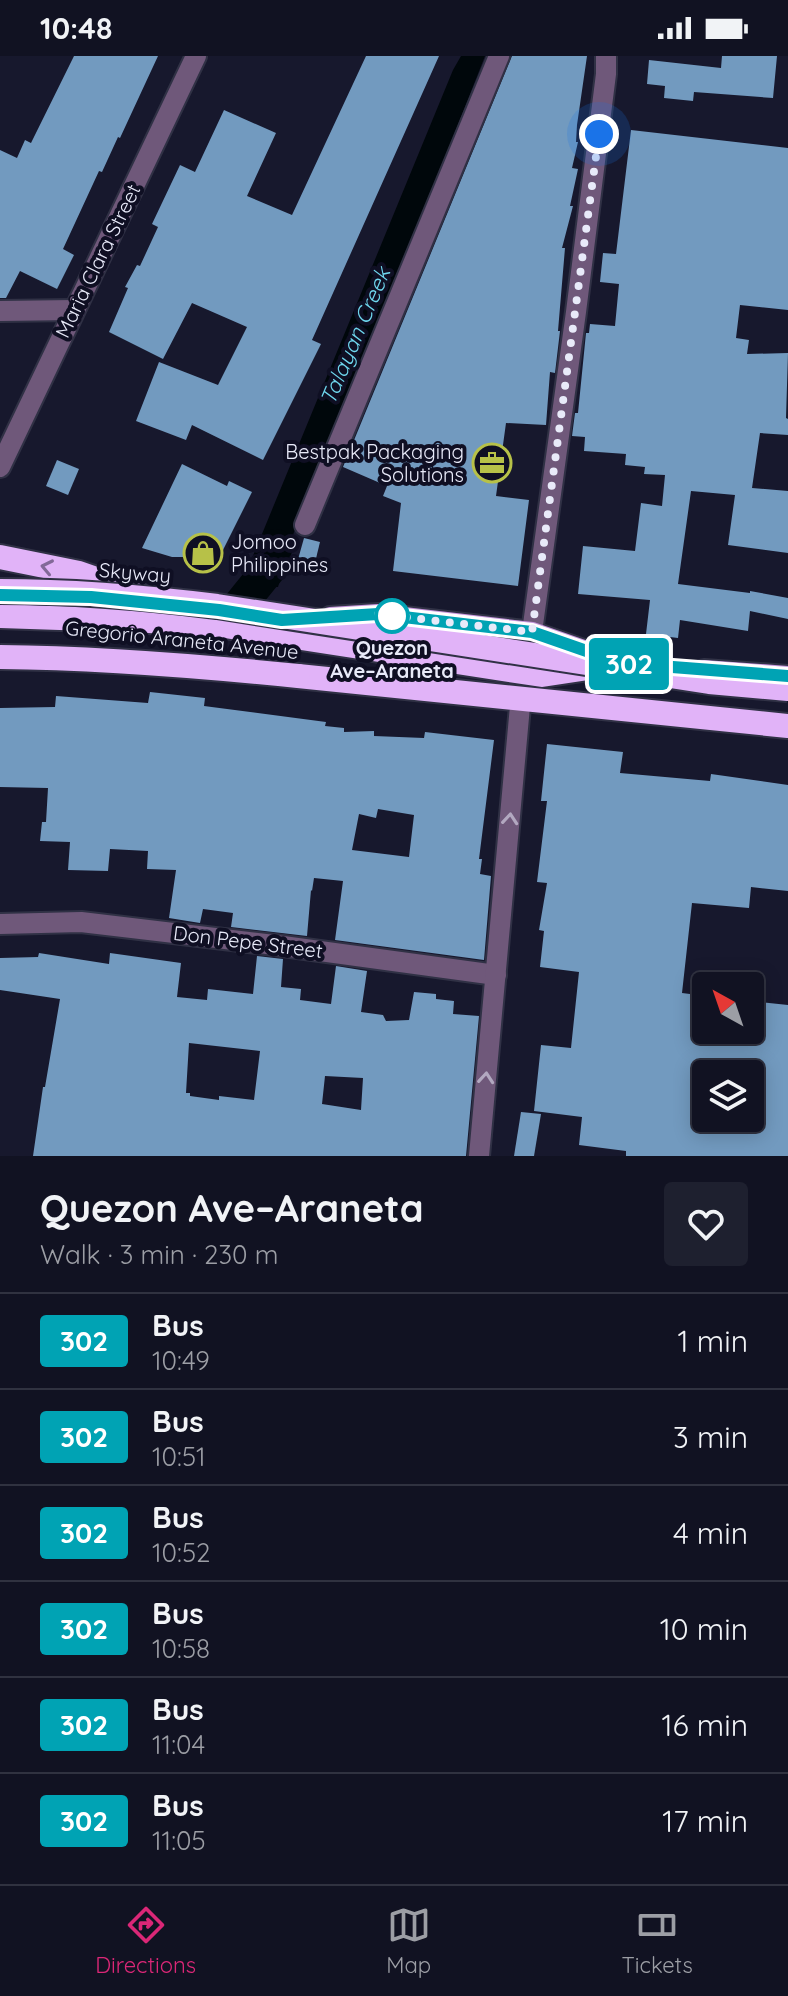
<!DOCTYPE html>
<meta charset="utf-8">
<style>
:root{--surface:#111222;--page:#1e202f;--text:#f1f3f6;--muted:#9c9ea5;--line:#303240;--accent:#db2777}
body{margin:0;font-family:Quicksand,sans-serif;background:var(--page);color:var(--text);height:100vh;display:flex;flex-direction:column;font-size:30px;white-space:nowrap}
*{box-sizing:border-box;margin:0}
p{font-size:26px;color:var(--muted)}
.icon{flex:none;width:44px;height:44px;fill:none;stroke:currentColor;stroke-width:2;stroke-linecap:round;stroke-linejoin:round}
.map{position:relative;height:1100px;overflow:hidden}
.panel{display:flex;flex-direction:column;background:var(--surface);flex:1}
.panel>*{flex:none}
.badge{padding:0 16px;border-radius:6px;font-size:28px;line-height:52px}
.needle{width:52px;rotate:320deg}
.tools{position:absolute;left:692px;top:916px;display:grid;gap:16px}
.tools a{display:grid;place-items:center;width:72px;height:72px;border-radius:8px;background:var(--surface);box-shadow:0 4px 20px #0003,0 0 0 2px var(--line);font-size:40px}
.you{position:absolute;width:40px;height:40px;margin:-20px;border:6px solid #fff;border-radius:50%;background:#1a73e8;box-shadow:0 0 0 12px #1a73e833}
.map>.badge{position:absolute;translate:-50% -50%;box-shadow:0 0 0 4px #fff}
.round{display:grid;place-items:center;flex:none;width:84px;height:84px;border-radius:8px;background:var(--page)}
.overview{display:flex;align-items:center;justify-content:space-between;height:136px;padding:0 40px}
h1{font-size:38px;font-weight:700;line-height:60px}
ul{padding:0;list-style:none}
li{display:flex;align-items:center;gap:24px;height:96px;padding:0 40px;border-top:2px solid var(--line)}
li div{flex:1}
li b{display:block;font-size:30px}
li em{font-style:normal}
li .badge{min-width:88px;font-weight:700;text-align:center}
.status{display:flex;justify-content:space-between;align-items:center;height:56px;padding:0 40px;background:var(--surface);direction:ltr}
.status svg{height:22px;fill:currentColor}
.tabs{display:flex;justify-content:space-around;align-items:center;height:112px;border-top:2px solid var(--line);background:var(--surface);font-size:22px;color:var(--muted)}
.tabs a{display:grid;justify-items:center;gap:4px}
.tabs .current{color:var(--accent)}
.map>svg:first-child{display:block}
.water{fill:#00070b}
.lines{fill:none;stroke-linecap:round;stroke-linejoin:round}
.river{stroke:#00070b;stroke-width:34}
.building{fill:#729abf;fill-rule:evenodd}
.minor-casing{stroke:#303145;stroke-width:24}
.major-casing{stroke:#303145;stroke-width:24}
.highway-casing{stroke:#303145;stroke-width:28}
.minor{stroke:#6f587a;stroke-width:20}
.major{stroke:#c595dc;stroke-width:20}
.highway{stroke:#e1b3f8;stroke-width:24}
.highway-bridge-casing{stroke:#303145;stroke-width:28;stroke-linecap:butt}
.highway-bridge{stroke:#e1b3f8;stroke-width:24}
.oneway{stroke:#826998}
.oneway2{stroke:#b2a8c0}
.line-casing{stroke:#fff;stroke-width:18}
.line{stroke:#00a3b4;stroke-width:12}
.walk{stroke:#e8eaf9;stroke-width:8;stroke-dasharray:0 14.4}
.stop-dot{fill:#fff;stroke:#00a3b4;stroke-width:4}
.labels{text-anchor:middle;stroke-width:8;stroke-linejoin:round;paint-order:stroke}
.street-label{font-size:20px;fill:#e8eaf9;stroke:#0f0f23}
.poi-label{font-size:20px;fill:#e8eaf9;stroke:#0f0f23;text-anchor:end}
.stop-label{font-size:20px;font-weight:bold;fill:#e8eaf9;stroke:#0f0f23}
.water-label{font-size:22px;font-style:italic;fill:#6fd7ee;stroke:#0f0f23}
</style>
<div class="status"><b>10:48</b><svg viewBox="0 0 49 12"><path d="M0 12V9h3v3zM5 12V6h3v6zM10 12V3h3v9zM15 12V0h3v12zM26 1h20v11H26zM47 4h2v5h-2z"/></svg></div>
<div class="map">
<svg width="788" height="1100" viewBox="0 0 788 1100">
<rect width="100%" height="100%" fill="#17182d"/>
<path class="water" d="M461,0h24l-172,436 -19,40 -16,55 -37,-2 212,-515z"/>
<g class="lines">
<path class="river" d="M210,568l21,-8 38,-47 7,-23"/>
</g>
<g class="building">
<path d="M74,0h84l-38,82 -2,-1 -16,35 -3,-1 -36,78 11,6 -17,34 -37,-18 -14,27h-6v-148l17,8 8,-18 6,3z"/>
<path d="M366,0h73l-127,284 9,4 -58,116 -71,-35 -6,15 -50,-19 23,-59 59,23 29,-58 -55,-24 -29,56 -54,-27 19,-44 -3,-1 12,-22 3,1 18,-39 -6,-3 28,-59 15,7 29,-62 52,23 -29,63 45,19z"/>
<path d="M512,0h75l-10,69 -1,17h2l-6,26 6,1 -8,37h3l-11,42h3l-7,83h2l-5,42 -5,-1 -4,53 -40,-2 -10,73 33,4 -11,86 -125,-15 8,-68 -18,-7 4,-10 -44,-19z"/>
<path d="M722,0h55l-4,42 -79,-6 -1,9 -29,-3 1,-12 -18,-2 2,-24 72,8z"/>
<path d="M631,74l157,18v162l-48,-5 -4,33 13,2 -2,14 41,-1 -2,65 2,1v16l-28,-2 -8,55 36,3v62l-60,-8 7,-50 -44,-4 -13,93 72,9v-2l38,7v21l-38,-8 -2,20 -68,-11 -2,18 -32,-4 4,-34 -72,-6 5,-48 52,5 6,-48 21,3 3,-31 -21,-1 1,-7 -20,-2 1,-11 -42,-3 1,-14 -13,-1 3,-23h3l8,-80h3l1,-9 25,2 4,-42 -19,-2 3,-29 13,1z"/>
<path d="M57,404l22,9 -11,26 -22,-9z"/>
<path d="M182,408l45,22 2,-5 23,11 -29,58 -18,7h-33l-30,-9z"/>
<path d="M304,482l16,4 -8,33 -17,-5z"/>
<path d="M150,636l55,6 -1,8 122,16 -1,4 19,2v4l30,-1v5l50,2 1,-6 69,8 -15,119h3l-2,15 11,2 -7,84 -149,-20 8,-59 -29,-3 -2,13 -1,-1 -4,46 -76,-9 2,-14 -30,-4 -3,14 -31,-5 7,-48 -29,-1 1,-18 -38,-2 -2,22 -40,-1 2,-28 -30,-1 2,-19h4l2,-34 -48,-1v-79l55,-1 1,-11 92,7zM378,753l36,6 -5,42 -57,-7 7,-36 17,4z"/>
<path d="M547,688l76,8 -3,21 90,8 1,-7 77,11v106l-37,-4 -2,21 -57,-5 -10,90 24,3v34h44v-29l38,4v151h-162v-5l-47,-6 3,-28 -48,-6 7,-66 30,3 8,-76 -39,-5 4,-36 -5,-1 8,-47 -10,-1 10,-81h-6zM706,1018h44v44h-44z"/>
<path d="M39,897l70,11 1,-11 71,10 -4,34 30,3 1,-11 45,5 4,-38 26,3 -2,28 20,2 -1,11 31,4 5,-38 31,5 -6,41 22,3 3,6 23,-1 5,-28 22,2v5l18,2 -1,13 26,2 -13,140h-433l10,-69h2l15,-88 -60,-9v-32l38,-1zM189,987l71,8 -6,49 -35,-4v4l-29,-4v-3h-4zM325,1020l38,2 -2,32 -39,-6z"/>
<path d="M521,1056l20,2 -7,42h-20z"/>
</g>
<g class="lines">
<defs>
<g id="minor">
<path d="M0,255l74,-1"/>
<path d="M0,411l196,-411"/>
<path d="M305,469l194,-469"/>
<path d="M532,576l44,-320 30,-238v-18"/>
<path d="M0,868l81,-2 202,24 213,29"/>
<path d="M479,1100l41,-450"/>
</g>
<g id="major">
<path d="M330,561l48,-3 154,18 80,28"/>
<path d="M704,614l84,6"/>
</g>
<g id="highway">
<path d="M0,501l79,16 57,20"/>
<path d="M0,560l149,5 76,5 317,49 53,-8"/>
<path d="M298,620l490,50"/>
</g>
</defs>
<use href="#minor" class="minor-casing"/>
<use href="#major" class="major-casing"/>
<use href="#highway" class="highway-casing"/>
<use href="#minor" class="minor"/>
<use href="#major" class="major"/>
<use href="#highway" class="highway"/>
<defs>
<g id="highway-bridge">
<path d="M0,535c73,0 145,6 217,15l492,76 79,7"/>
<path d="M0,601c100,1 199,9 298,19"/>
</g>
</defs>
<use href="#highway-bridge" class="highway-bridge-casing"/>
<use href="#highway-bridge" class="highway-bridge"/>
</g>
<defs><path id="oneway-chevron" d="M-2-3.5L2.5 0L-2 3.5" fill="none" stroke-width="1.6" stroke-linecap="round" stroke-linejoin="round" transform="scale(2)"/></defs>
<use class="oneway" href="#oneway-chevron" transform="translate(47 511) rotate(-168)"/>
<g class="oneway2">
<use href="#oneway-chevron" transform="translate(510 763) rotate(-85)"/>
<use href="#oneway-chevron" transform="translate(486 1022) rotate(-85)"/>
</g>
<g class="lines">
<defs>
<path id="line" d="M0,539l91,2 128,13 63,10 96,-6 154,18 89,31 167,13"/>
</defs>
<use href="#line" class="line-casing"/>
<use href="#line" class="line"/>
<path class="walk" d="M392,560l-14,-2 154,18 67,-498"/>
</g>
<defs>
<symbol id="office-ring" viewBox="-11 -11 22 22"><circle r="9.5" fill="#0f0f23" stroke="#b7c148" stroke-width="1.5"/><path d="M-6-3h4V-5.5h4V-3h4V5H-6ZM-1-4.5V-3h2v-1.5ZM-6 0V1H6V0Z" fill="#b7c148"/></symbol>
<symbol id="shop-ring" viewBox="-11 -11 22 22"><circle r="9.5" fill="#0f0f23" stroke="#b7c148" stroke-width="1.5"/><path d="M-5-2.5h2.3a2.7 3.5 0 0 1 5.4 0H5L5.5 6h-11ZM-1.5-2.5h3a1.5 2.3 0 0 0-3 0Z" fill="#b7c148"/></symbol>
</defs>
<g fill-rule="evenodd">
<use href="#office-ring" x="470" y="385" width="44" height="44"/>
<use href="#shop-ring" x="181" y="475" width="44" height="44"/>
</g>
<circle class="stop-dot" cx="392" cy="560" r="16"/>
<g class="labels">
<g class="street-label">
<text transform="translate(98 205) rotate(-64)" y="7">Maria Clara Street</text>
<text transform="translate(135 517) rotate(5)" y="7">Skyway</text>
<text transform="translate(182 584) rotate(6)" y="7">Gregorio Araneta Avenue</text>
<text transform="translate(248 886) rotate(7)" y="7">Don Pepe Street</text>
</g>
<g class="poi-label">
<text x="464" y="403">Bestpak Packaging<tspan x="464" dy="23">Solutions</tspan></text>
<text x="231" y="493" text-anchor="start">Jomoo<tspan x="231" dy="23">Philippines</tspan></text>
</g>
<g class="stop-label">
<text x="392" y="599">Quezon<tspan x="392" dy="23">Ave–Araneta</tspan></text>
</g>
<g class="water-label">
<text transform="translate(355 280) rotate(-67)" y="8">Talayan Creek</text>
</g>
</g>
</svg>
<div class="tools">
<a><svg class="needle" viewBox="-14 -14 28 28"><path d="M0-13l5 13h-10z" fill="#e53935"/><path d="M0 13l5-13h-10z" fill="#9c9ea5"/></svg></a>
<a><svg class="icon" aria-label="layers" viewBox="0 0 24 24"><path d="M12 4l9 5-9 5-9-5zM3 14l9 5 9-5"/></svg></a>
</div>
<div class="you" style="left:599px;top:78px"></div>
<b class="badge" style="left:629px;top:608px;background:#00a3b4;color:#fff">302</b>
</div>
<section class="panel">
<div class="overview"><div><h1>Quezon Ave–Araneta</h1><p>Walk · 3 min · 230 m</p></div><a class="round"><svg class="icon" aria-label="heart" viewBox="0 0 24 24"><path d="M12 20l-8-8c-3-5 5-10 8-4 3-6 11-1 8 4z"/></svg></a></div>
<ul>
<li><span class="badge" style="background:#00a3b4;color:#fff">302</span><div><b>Bus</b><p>10:49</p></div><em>1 min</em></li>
<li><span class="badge" style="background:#00a3b4;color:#fff">302</span><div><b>Bus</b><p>10:51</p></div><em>3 min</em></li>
<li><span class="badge" style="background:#00a3b4;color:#fff">302</span><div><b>Bus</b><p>10:52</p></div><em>4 min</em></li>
<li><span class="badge" style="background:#00a3b4;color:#fff">302</span><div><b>Bus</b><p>10:58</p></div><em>10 min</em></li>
<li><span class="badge" style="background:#00a3b4;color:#fff">302</span><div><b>Bus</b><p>11:04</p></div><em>16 min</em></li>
<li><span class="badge" style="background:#00a3b4;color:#fff">302</span><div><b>Bus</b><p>11:05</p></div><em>17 min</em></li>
</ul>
</section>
<nav class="tabs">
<a class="current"><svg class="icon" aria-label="directions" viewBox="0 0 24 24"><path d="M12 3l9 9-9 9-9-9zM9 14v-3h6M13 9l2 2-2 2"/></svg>Directions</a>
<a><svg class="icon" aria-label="map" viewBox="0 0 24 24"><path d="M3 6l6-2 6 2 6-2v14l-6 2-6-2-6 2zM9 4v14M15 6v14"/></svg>Map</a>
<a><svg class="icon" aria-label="tickets" viewBox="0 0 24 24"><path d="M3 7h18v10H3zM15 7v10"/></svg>Tickets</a>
</nav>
